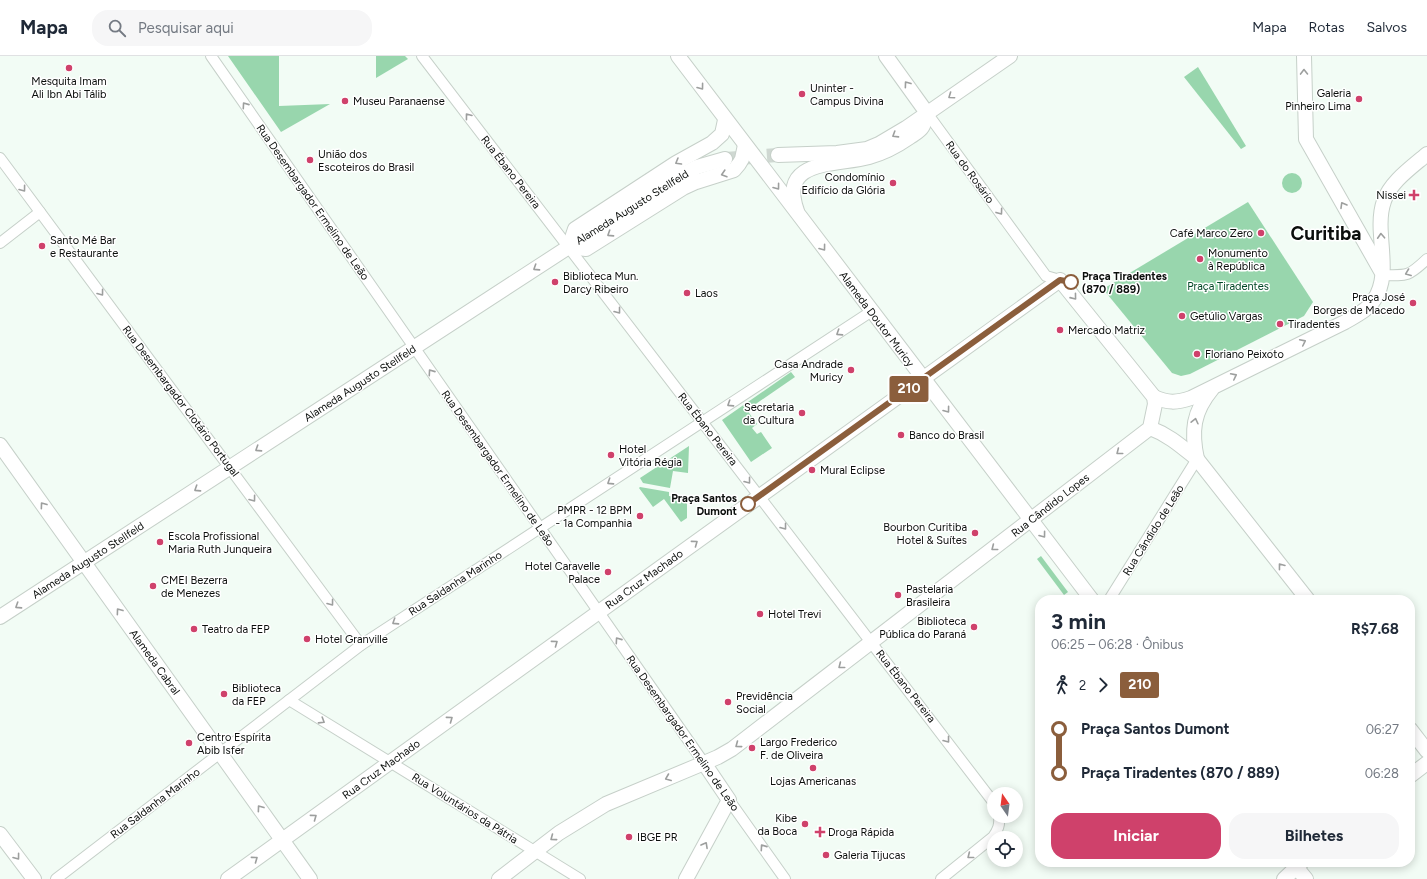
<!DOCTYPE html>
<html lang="pt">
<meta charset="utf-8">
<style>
:root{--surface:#fff;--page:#f6f6f7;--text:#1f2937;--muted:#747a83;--line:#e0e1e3;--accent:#cf416b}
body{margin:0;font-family:Figtree,sans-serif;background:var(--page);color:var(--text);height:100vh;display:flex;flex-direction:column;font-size:15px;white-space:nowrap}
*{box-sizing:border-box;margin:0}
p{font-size:13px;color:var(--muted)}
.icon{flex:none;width:22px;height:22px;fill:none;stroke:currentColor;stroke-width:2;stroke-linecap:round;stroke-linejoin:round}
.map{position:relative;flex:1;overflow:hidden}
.details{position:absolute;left:1035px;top:539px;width:380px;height:272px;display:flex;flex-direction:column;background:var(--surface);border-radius:16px;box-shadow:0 2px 10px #0003}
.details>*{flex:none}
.badge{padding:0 8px;border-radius:3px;font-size:14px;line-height:26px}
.needle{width:26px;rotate:346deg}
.fabs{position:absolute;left:987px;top:731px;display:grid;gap:8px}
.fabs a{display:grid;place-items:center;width:36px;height:36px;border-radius:50%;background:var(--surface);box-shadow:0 2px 10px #0003;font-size:20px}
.map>.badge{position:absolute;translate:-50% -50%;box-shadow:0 0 0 2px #fff}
.legs{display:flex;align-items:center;gap:6px;height:44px;padding:0 16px;font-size:13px}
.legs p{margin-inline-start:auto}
.overview{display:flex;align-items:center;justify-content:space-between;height:68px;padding:0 16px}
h1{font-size:22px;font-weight:700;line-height:30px}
.primary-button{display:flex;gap:8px;margin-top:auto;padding:8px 16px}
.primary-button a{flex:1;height:46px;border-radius:16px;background:var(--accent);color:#fff;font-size:16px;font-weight:700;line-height:46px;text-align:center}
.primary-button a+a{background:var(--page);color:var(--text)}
ul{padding:0 16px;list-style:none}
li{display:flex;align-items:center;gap:14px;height:44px;font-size:15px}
li i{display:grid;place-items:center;width:6px;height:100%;margin:0 5px;background:currentColor}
li i::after{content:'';width:10px;height:10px;margin:-5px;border:3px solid;border-radius:50%;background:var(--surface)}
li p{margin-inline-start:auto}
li:first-child i{background:linear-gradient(#0000 50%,currentColor 0)}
li:last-child i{background:linear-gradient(currentColor 50%,#0000 0)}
header{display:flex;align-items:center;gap:24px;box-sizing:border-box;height:56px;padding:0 20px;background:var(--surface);border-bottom:1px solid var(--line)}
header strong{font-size:19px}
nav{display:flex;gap:22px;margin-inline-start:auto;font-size:14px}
.search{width:280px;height:36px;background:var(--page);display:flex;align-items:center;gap:10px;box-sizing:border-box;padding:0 14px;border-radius:16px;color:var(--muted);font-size:15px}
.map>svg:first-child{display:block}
.green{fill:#98d6ad}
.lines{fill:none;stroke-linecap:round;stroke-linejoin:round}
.secondary-tunnel{stroke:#cfd8d2;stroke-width:14;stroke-dasharray:14 7;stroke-linecap:butt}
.street-casing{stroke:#c6d0c9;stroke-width:12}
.secondary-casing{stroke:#c6d0c9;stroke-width:16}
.street{stroke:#fff;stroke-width:10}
.secondary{stroke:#fff;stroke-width:14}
.oneway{stroke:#9d9f9e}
.line-1-casing{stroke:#fff;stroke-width:9}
.line-1{stroke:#8b5e3c;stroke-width:6}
.poi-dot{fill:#cf416b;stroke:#fff;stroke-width:1.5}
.stop-1-dot{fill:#fff;stroke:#8b5e3c;stroke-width:2}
.labels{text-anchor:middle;stroke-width:3;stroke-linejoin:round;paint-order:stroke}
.poi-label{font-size:11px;fill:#0b0e0c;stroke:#fff;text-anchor:start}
.street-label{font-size:11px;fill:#0b0e0c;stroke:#fff}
.stop-label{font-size:11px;font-weight:bold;fill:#0b0e0c;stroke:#fff;text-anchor:start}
.park-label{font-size:11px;fill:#024826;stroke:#fff}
.town-label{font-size:19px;font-weight:bold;fill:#0b0e0c;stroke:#fff}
</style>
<header>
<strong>Mapa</strong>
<div class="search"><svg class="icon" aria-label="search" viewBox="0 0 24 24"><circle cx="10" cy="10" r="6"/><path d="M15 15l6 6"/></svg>Pesquisar aqui</div>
<nav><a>Mapa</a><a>Rotas</a><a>Salvos</a></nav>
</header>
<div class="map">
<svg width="1427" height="823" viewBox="0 0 1427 823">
<rect width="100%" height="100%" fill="#f2fcf5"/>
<g class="green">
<path d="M228,0h51v50l51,-2 -49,28z"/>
<path d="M376,0h29l3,3 -32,19z"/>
<path d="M1198,11l48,79 -5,3 -57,-72z"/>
<circle cx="1292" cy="127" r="10"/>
<path d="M1248,146l65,100 -9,14 -114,58 -9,2 -9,-3 -69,-84z"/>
<path d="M791,316l4,5 -48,33 10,14 -5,4 5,6 4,-2 11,16 -21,14 -29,-42z"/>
<path d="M689,390l-1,27 -15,-2 -3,17 -27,-5 -3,-5z"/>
<path d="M640,431l29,5v4l18,3v19l-6,4 -17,-23 -11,8 -14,-19z"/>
<path d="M1041,500l27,36 -4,3 -27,-36z"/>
</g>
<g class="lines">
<path class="secondary-tunnel" d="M725,103l53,-4"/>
<defs>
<g id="street">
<path d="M211,0l493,707"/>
<path d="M422,0l572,747"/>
<path d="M927,57l119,163 14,4"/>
<path d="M0,102l361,487"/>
<path d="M0,187l40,-31"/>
<path d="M1383,219c25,1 26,1 44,-16"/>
<path d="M1109,544l88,-141"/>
<path d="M289,644l291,179"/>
<path d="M729,744l56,79"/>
<path d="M56,823l305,-234 511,-334"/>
<path d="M941,823l52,-42c5,-7 7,-12 6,-21"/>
</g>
<g id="secondary">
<path d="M678,0l414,544"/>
<path d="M886,0l41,57"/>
<path d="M1304,0l2,83 75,132"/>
<path d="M778,99l59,-2 30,-4 12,-5 27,-16 104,-72"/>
<path d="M797,155c-19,-53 40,-45 72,-54 15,-4 28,-11 41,-20 6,-4 12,-7 14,-14"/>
<path d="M569,191l17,2 97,-61 13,-6 38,-12 5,-6 3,-5 3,-14"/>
<path d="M569,191l6,-18 101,-66 36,-20 10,-9 3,-14"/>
<path d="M1154,341c14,6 22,6 37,1l154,-76c10,-6 23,-12 29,-22 13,-19 8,-43 7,-65 -1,-12 -1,-23 3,-34 6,-19 28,-34 43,-47"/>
<path d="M1150,372c19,7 32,19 47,31l111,141"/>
<path d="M0,389l310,434"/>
<path d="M1197,403c-6,-28 -4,-47 15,-70"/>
<path d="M0,561l667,-434 30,-16 28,-8"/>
<path d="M1410,673l17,22"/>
<path d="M1410,720l17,-13"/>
<path d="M0,778l34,45"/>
<path d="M1292,806l14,17"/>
<path d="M228,823l832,-599 94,117 1,7 -5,24 -418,321 -14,8 -14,6 -98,41 -47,29 -60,46"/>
<path d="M686,823l43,-79 -25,-37"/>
<path d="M1284,823l18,-17"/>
</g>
</defs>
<use href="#street" class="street-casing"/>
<use href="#secondary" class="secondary-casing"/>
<use href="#street" class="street"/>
<use href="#secondary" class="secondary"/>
</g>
<defs><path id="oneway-chevron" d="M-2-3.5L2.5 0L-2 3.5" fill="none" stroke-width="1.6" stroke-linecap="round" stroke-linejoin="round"/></defs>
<g class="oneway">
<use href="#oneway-chevron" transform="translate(1304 16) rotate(-91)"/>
<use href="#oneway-chevron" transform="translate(907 28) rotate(-126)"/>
<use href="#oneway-chevron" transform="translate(701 31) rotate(53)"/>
<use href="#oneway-chevron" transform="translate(951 40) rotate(145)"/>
<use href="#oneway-chevron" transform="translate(245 49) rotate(-125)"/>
<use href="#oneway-chevron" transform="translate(468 60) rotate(-128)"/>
<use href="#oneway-chevron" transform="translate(895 79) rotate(148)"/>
<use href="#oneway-chevron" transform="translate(678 106) rotate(150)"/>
<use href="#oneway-chevron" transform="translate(724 118) rotate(163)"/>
<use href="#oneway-chevron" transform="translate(777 131) rotate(53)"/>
<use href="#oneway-chevron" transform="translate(23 133) rotate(53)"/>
<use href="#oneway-chevron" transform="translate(1343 149) rotate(-120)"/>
<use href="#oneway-chevron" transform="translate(1000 156) rotate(54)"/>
<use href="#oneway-chevron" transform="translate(610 178) rotate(147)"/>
<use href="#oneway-chevron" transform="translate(1381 180) rotate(-93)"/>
<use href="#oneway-chevron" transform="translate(823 192) rotate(53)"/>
<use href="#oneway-chevron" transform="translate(536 212) rotate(147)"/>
<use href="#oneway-chevron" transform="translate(1408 217) rotate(159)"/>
<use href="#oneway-chevron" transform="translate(101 237) rotate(53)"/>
<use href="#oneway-chevron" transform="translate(1074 241) rotate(51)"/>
<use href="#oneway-chevron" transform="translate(618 255) rotate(52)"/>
<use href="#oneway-chevron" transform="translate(839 277) rotate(147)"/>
<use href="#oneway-chevron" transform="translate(1303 286) rotate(-26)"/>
<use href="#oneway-chevron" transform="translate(431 316) rotate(-125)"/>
<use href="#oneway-chevron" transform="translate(1234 320) rotate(-27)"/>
<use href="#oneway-chevron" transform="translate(730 348) rotate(147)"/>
<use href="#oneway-chevron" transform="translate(947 354) rotate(53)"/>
<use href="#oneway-chevron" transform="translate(1195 365) rotate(-77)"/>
<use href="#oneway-chevron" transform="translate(258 393) rotate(147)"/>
<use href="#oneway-chevron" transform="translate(1119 396) rotate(142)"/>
<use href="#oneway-chevron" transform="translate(748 425) rotate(52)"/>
<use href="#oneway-chevron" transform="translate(610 426) rotate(147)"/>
<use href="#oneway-chevron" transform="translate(197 433) rotate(147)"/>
<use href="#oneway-chevron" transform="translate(253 443) rotate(53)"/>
<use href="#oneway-chevron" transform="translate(43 449) rotate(-126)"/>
<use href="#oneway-chevron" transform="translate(784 471) rotate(52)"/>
<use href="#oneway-chevron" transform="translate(1043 479) rotate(53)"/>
<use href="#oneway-chevron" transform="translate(695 487) rotate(-36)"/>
<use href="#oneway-chevron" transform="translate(994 492) rotate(142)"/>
<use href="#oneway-chevron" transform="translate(1281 510) rotate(-128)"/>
<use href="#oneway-chevron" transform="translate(331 547) rotate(53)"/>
<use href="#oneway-chevron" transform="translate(18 550) rotate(147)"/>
<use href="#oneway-chevron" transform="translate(119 555) rotate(-126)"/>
<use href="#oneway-chevron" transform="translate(395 566) rotate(147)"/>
<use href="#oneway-chevron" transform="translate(618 584) rotate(-125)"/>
<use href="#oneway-chevron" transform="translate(555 587) rotate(-36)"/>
<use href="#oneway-chevron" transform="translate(841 610) rotate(142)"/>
<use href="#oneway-chevron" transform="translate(450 663) rotate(-36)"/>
<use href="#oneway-chevron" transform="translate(322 665) rotate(32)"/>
<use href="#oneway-chevron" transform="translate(947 684) rotate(52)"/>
<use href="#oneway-chevron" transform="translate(738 689) rotate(143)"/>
<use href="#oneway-chevron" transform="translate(668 722) rotate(158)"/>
<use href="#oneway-chevron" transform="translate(260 752) rotate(-126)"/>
<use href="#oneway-chevron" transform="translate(314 761) rotate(-36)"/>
<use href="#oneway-chevron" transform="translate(553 782) rotate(143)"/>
<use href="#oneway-chevron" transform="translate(705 789) rotate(-61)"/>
<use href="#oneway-chevron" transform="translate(763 791) rotate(-125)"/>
<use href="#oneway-chevron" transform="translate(970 800) rotate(142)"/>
<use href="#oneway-chevron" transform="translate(17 801) rotate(53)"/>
<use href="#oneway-chevron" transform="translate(255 803) rotate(-36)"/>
</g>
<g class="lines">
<defs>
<path id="line-1" d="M748,448l312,-224 11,2"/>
</defs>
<use href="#line-1" class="line-1-casing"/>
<use href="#line-1" class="line-1"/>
</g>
<g class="poi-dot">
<circle cx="69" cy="12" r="4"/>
<circle cx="802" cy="38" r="4"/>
<circle cx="1359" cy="43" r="4"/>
<circle cx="345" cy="45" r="4"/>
<circle cx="310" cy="104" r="4"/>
<circle cx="893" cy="127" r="4"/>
<path d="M1412 133h4v4h4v4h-4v4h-4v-4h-4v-4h4z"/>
<circle cx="1261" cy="177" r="4"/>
<circle cx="42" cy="190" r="4"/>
<circle cx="1200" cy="203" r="4"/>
<circle cx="555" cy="226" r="4"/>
<circle cx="687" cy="237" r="4"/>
<circle cx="1413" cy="247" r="4"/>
<circle cx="1182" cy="260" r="4"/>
<circle cx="1280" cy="268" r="4"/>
<circle cx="1060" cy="274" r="4"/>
<circle cx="1197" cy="298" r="4"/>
<circle cx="851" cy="314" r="4"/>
<circle cx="802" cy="357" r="4"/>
<circle cx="901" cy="379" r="4"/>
<circle cx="611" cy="399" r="4"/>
<circle cx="812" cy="414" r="4"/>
<circle cx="640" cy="460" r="4"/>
<circle cx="975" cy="477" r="4"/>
<circle cx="160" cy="486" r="4"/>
<circle cx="608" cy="516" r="4"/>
<circle cx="153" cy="530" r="4"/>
<circle cx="898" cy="539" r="4"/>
<circle cx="760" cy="558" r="4"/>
<circle cx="974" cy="571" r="4"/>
<circle cx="194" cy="573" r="4"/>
<circle cx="307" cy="583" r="4"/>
<circle cx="224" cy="638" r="4"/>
<circle cx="728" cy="646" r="4"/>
<circle cx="189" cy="687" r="4"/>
<circle cx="752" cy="692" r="4"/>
<circle cx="813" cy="712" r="4"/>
<circle cx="805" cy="768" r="4"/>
<path d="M818 770h4v4h4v4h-4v4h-4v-4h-4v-4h4z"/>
<circle cx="629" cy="781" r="4"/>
<circle cx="826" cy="799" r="4"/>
</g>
<g class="stop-1-dot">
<circle cx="1071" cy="226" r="7"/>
<circle cx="748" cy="448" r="7"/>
</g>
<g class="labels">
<g class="poi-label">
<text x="69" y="29" text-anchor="middle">Mesquita Imam<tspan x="69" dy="13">Ali Ibn Abi Tálib</tspan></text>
<text x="810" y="36">Uninter -<tspan x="810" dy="13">Campus Divina</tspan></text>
<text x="1351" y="41" text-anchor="end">Galeria<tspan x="1351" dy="13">Pinheiro Lima</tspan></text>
<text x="353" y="49">Museu Paranaense</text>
<text x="318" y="102">União dos<tspan x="318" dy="13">Escoteiros do Brasil</tspan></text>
<text x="885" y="125" text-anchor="end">Condomínio<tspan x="885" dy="13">Edifício da Glória</tspan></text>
<text x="1406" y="143" text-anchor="end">Nissei</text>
<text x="1253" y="181" text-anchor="end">Café Marco Zero</text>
<text x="50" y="188">Santo Mé Bar<tspan x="50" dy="13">e Restaurante</tspan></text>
<text x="1208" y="201">Monumento<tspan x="1208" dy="13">à República</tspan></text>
<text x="563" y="224">Biblioteca Mun.<tspan x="563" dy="13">Darcy Ribeiro</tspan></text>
<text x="695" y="241">Laos</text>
<text x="1405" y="245" text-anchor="end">Praça José<tspan x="1405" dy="13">Borges de Macedo</tspan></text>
<text x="1190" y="264">Getúlio Vargas</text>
<text x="1288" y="272">Tiradentes</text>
<text x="1068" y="278">Mercado Matriz</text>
<text x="1205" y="302">Floriano Peixoto</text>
<text x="843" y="312" text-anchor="end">Casa Andrade<tspan x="843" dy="13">Muricy</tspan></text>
<text x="794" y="355" text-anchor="end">Secretaria<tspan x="794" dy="13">da Cultura</tspan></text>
<text x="909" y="383">Banco do Brasil</text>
<text x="619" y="397">Hotel<tspan x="619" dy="13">Vitória Régia</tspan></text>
<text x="820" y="418">Mural Eclipse</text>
<text x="632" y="458" text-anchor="end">PMPR - 12 BPM<tspan x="632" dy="13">- 1a Companhia</tspan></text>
<text x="967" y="475" text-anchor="end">Bourbon Curitiba<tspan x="967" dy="13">Hotel &amp; Suítes</tspan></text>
<text x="168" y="484">Escola Profissional<tspan x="168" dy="13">Maria Ruth Junqueira</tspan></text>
<text x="600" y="514" text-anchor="end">Hotel Caravelle<tspan x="600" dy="13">Palace</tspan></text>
<text x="161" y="528">CMEI Bezerra<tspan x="161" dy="13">de Menezes</tspan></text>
<text x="906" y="537">Pastelaria<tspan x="906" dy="13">Brasileira</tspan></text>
<text x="768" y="562">Hotel Trevi</text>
<text x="966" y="569" text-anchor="end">Biblioteca<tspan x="966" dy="13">Pública do Paraná</tspan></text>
<text x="202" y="577">Teatro da FEP</text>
<text x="315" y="587">Hotel Granville</text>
<text x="232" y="636">Biblioteca<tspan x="232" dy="13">da FEP</tspan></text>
<text x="736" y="644">Previdência<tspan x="736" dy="13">Social</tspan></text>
<text x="197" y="685">Centro Espírita<tspan x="197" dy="13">Abib Isfer</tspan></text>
<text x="760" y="690">Largo Frederico<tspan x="760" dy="13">F. de Oliveira</tspan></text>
<text x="813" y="729" text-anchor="middle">Lojas Americanas</text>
<text x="797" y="766" text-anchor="end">Kibe<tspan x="797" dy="13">da Boca</tspan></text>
<text x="828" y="780">Droga Rápida</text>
<text x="637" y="785">IBGE PR</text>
<text x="834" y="803">Galeria Tijucas</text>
</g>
<g class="street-label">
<text transform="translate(511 116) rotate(52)" y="4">Rua Ébano Pereira</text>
<text transform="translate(970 116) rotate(54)" y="4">Rua do Rosário</text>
<text transform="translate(313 146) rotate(55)" y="4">Rua Desembargador Ermelino de Leão</text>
<text transform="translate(632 151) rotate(-32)" y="4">Alameda Augusto Stellfeld</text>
<text transform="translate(877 263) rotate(53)" y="4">Alameda Doutor Muricy</text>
<text transform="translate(360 327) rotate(-33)" y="4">Alameda Augusto Stellfeld</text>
<text transform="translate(181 345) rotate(53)" y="4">Rua Desembargador Clotário Portugal</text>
<text transform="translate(708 373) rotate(52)" y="4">Rua Ébano Pereira</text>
<text transform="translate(498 412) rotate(55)" y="4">Rua Desembargador Ermelino de Leão</text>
<text transform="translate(1050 449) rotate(-38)" y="4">Rua Cândido Lopes</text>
<text transform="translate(1153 474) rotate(-58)" y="4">Rua Cândido de Leão</text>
<text transform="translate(88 504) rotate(-33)" y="4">Alameda Augusto Stellfeld</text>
<text transform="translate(644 523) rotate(-36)" y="4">Rua Cruz Machado</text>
<text transform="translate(455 527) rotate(-33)" y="4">Rua Saldanha Marinho</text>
<text transform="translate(155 606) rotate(54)" y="4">Alameda Cabral</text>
<text transform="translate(906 630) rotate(52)" y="4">Rua Ébano Pereira</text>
<text transform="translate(683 677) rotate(55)" y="4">Rua Desembargador Ermelino de Leão</text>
<text transform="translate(381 713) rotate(-36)" y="4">Rua Cruz Machado</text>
<text transform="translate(155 747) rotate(-37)" y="4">Rua Saldanha Marinho</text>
<text transform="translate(465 752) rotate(32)" y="4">Rua Voluntários da Pátria</text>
</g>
<g class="stop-label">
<text x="1082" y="224">Praça Tiradentes<tspan x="1082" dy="13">(870 / 889)</tspan></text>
<text x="737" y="446" text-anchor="end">Praça Santos<tspan x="737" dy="13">Dumont</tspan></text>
</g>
<g class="park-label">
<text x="1228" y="234">Praça Tiradentes</text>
</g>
<g class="town-label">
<text x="1326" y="184">Curitiba</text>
</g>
</g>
</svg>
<div class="fabs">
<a><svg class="needle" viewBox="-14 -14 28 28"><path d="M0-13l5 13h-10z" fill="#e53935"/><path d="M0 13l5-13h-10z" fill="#747a83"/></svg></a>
<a><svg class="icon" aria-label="locate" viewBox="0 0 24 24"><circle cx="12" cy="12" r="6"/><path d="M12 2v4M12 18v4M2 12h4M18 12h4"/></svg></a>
</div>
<b class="badge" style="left:909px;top:333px;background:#8b5e3c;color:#fff">210</b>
<section class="details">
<div class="overview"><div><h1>3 min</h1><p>06:25 – 06:28 · Ônibus</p></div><b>R$7.68</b></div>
<div class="legs"><svg class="icon" aria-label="walk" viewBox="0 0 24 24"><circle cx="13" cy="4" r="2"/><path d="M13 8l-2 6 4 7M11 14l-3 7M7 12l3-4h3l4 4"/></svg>2<svg class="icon" aria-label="forward" viewBox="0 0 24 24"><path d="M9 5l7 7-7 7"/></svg><b class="badge" style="background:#8b5e3c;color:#fff">210</b></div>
<ul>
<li><i style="color:#8b5e3c"></i><b>Praça Santos Dumont</b><p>06:27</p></li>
<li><i style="color:#8b5e3c"></i><b>Praça Tiradentes (870 / 889)</b><p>06:28</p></li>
</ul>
<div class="primary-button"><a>Iniciar</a><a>Bilhetes</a></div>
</section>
</div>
